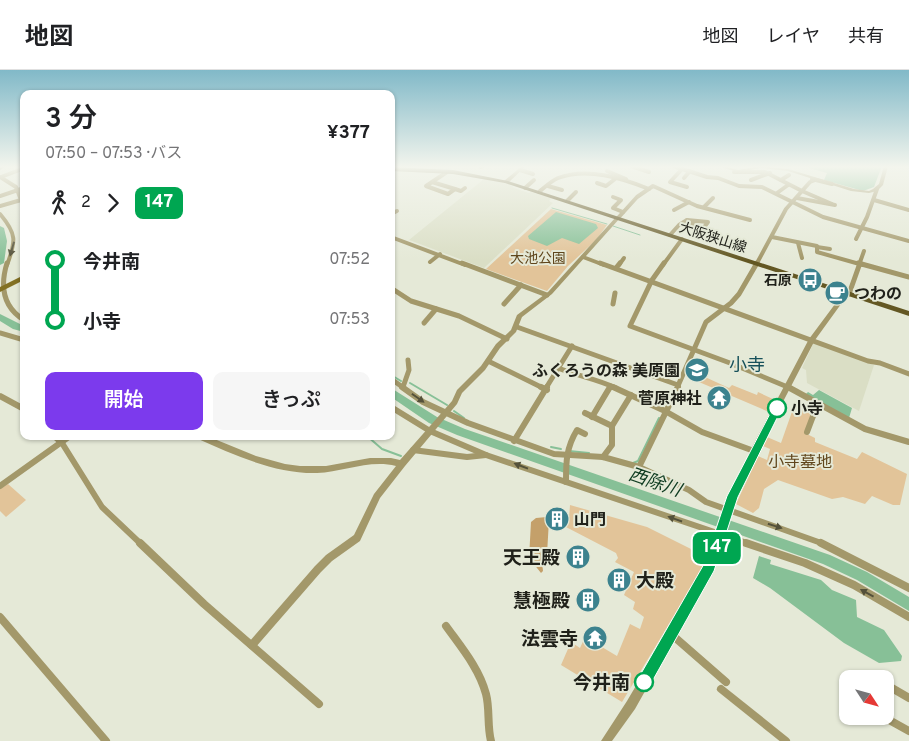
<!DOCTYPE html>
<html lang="ja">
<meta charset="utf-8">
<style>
:root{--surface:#fff;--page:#f6f6f6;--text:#202124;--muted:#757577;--line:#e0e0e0;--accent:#7c3aed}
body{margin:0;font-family:Overpass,"Noto Sans JP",sans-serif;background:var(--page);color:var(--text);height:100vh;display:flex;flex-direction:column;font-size:19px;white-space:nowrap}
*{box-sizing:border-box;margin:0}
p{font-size:16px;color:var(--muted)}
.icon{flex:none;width:28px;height:28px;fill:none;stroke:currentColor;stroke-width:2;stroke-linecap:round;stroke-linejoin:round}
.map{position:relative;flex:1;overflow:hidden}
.panel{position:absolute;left:20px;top:20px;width:375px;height:350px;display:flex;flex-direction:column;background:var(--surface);border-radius:10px;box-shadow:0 1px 4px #0004}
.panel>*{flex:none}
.badge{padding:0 10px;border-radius:8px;font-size:18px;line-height:32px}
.needle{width:32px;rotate:126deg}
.fabs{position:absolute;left:839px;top:600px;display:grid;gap:10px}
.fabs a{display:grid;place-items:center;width:55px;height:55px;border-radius:10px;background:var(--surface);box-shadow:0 1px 4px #0004;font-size:25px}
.map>.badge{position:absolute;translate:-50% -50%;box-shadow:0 0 0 2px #fff}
.legs{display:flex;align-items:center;gap:8px;height:55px;padding:0 25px;font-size:16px}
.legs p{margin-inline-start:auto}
.summary{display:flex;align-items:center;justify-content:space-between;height:85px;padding:0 25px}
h1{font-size:28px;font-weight:600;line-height:38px}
.action{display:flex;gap:10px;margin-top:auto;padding:10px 25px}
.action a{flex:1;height:58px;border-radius:10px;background:var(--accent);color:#fff;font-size:20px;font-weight:600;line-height:58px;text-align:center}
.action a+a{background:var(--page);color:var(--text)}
ul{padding:0 25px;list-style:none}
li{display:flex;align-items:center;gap:18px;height:60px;font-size:19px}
li i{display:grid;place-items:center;width:8px;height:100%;margin:0 6px;background:currentColor}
li i::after{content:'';width:12px;height:12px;margin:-6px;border:4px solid;border-radius:50%;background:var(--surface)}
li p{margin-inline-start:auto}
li:first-child i{background:linear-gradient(#0000 50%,currentColor 0)}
li:last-child i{background:linear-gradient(currentColor 50%,#0000 0)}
header{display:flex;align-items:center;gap:30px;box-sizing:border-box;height:70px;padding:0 25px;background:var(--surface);border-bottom:1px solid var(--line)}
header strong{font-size:24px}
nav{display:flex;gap:28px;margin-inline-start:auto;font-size:18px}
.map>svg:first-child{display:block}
.built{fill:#dadec5}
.green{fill:#e2c499}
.forest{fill:#c4a06a}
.water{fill:#87c097}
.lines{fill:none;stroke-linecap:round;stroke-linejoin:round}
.stream-far1{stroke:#87c097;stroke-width:1}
.stream{stroke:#87c097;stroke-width:2}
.river{fill:#87c097;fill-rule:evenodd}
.minor-far3{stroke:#a3986a;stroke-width:4}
.minor-far2{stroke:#a3986a;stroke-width:5}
.minor-far1{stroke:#a3986a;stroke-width:6}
.minor{stroke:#a3986a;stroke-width:8}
.tertiary{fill:#a3986a;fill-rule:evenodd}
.secondary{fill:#837124;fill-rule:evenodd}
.primary{fill:#635723;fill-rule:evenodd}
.oneway{fill:#54513a}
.line-1{fill:#00a651;stroke:#fff}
.stop-1-dot{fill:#fff;stroke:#00a651;stroke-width:2.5}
.labels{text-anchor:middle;stroke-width:4;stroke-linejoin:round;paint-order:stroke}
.far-street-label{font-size:14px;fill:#20211a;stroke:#e5e9d7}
.far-park-label{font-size:14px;fill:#60461c;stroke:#e5e9d7}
.far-poi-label{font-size:14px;font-weight:bold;fill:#20211a;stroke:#e5e9d7;text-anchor:end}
.poi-label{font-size:16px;font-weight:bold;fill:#20211a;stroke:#e5e9d7;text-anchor:start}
.stop-label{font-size:16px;font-weight:bold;fill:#20211a;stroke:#e5e9d7;text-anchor:start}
.park-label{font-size:16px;fill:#60461c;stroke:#e5e9d7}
.neighbourhood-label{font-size:18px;fill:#16505a;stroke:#e5e9d7}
.water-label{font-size:18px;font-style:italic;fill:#0e3b20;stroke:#e5e9d7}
.near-poi-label{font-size:19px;font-weight:bold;fill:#20211a;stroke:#e5e9d7;text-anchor:end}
.near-stop-label{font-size:19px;font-weight:bold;fill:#20211a;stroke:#e5e9d7;text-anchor:end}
</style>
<header>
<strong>地図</strong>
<nav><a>地図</a><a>レイヤ</a><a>共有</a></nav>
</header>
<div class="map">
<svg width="909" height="671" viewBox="0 0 909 671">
<rect width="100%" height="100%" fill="#e5e9d7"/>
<g class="built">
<path d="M484,109l26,5 4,4 15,5 2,-1 21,6 -3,3 4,2 -69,65 -75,-28z"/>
<path d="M814,272l60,23 -15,46 -52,-28 -1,-13 -4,-2z"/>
</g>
<g class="green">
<path d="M551,139l56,16 -11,15 -28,26 -21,25 -61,-22z"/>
<path d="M705,307l24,11 3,-3 25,10 1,-3 17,8 -3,2 -3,10 -70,-30z"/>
<path d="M794,336l18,7 -7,20 10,5v4l42,17 5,-7 45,22 -7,31h-7l-21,-9 -7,8 -22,-7 -11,2 -54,-19 -14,9 -5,19 -6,5 -17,-9 22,-48 9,4 3,-11 -7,-3 4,-9 14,6z"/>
<path d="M8,414l18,16 -20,17 -6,-6v-22z"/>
<path d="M570,435l77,22 60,30 -9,19 -76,126 -61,-37 10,-23 9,6 5,-11 32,19 13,-32 10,5 4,-12 -11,-8 2,-7 -11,-7 10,-23 -19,-10 3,-4 -2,-5 -52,-27 5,-8z"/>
</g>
<path class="forest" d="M547,447l2,3 -2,34 -5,7 1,10 -2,2 -12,-15 2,-36 5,-4z"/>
<g class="water">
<path d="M810,96h72l-8,21 -11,4 -39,-11 3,-7 -18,-5z"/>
<path d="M556,142l40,12 2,4 -19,16 -17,-6 -15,8 -18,-7 -1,-3z"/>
<path d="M819,320l33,18 -3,10 -43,-24 2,-2 5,3z"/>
<path d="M759,486l12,4 -1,4 51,16 11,10 24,10 1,17 27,13 18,26 -1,5 -22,2 -35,-20 -74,-55 -17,-10z"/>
</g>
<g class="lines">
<g class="stream-far1">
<path d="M552,138l55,16"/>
<path d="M613,156l27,9"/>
</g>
<g class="stream">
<path d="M391,305l10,6"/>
<path d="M410,313l37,22"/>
<path d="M454,341l10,7"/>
<path d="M367,366l15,13 19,7"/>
<path d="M551,377l10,2"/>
<path d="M569,381l20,2"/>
<path d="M633,393l5,-2 21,-43"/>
</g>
<g class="river">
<path d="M0,156l4,2 3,13 -3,22 -4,2z"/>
<path d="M0,244l24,12v6l-11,-3 -13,-8z"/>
<path d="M391,318l46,29 28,12 365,126 37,17 42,25v14l-52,-31 -34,-16 -366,-129 -28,-12 -38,-26z"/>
</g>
<g class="minor-far3">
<path d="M631,96l18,6"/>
<path d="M673,96l34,11 11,1 21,8 23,1 61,30 86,24"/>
<path d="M481,97l2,-1"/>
<path d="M682,99l-12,13 17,5"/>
<path d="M520,100l13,4"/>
<path d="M607,101l19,8"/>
<path d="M734,102h31l37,19"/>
<path d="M0,107l16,10 7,18"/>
<path d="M1,107l21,-8 2,1"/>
<path d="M684,108l6,-7"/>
<path d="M812,109l20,5"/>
<path d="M751,110l19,-7"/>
<path d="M781,110l8,-5"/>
<path d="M432,112l23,7 -7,5 -22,-8 21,-14"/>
<path d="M597,113l9,3 9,-7"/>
<path d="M548,116l14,4"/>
<path d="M525,118l9,-8"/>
<path d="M455,119l6,2 4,-3"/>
<path d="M802,121l30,13"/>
<path d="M539,122c6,-5 12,-11 19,-14 29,-11 64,0 91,11"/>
<path d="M777,123l11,-8"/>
<path d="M0,126l24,-8"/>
<path d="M613,127l8,3 -8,8 10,4"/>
<path d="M797,128l38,7"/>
<path d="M874,130l35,10"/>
<path d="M567,131l9,-9"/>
<path d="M0,136l21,-6"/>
<path d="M704,137l9,-9"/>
<path d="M674,140l15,-8"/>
<path d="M0,144c17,20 16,27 7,51"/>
<path d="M391,144l6,-3"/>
<path d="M618,148l19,-21 16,-11 44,20 53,14"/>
<path d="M687,150l21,2 -6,8z"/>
<path d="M670,165l9,-10 8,-5"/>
<path d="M391,167l74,28"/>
<path d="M772,167l45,9v6l46,13"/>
<path d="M856,169l11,-22 10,-28"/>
<path d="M798,173l4,15"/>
<path d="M817,177l13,2"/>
<path d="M583,187l21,8"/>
<path d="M430,192l10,-8"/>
<path d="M619,195l5,-7"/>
<path d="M663,195l19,-26"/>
<path d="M756,195l30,-56 24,-27 5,-2"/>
<path d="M859,195l5,-14"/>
</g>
<g class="minor-far2">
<path d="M7,193c-7,23 -4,44 17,57"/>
<path d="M462,193l85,32"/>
<path d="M600,193l268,98 12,2 29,11"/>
<path d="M664,193l-12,17 -22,46 100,37 60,25"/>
<path d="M858,193l51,14"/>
<path d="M616,198l4,-5"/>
<path d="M391,218l20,13 48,15 48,23"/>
<path d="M849,224l11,-31"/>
<path d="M504,234l17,-19"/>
<path d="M613,234l2,-11"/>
<path d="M424,253l12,-14"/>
<path d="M517,257l161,58"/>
<path d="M0,263l24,7"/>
<path d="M488,291l55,27"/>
<path d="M558,298c20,8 39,11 58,20"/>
<path d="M391,309l13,9"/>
<path d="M403,317l6,-17 -1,-10"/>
<path d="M546,318l26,-42"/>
<path d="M610,318l1,-2"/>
<path d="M677,318l29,-66 25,-19 8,-9 18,-31"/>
</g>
<g class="minor-far1">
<path d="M402,317l21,15 45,21 86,31 49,3 36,10 50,23 17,12 118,42"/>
<path d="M541,317l6,3"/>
<path d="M613,317l52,24 37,21 52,19"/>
<path d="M788,317l77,42 44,13"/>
<path d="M0,326l24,13"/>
<path d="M391,337l39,24 56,24 264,89"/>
<path d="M585,343l27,13"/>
<path d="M592,347l18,-30"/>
<path d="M807,362l11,-29"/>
<path d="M54,366l8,7 40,64 39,37"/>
<path d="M514,371l33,-54"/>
<path d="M413,380l54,7 19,-2"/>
<path d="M603,387l9,-12v-19l19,-31"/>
<path d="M639,397l39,-80"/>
<path d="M566,412c0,-20 0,-34 11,-52l8,4"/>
<path d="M0,416l70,-50"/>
</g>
<g class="minor">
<path d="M140,473l64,61 115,100"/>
<path d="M746,473l59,20 49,22 55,32"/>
<path d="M821,473l88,45"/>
<path d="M0,547l106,124"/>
<path d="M446,556c15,21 33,42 40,68 4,15 1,32 5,47"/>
<path d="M671,564l55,48"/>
<path d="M872,606l4,3"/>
<path d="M885,614l24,14"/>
<path d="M721,619l65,52"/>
<path d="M882,646l27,15"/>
</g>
<g class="tertiary">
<path d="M522,96h4l-18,17h-4v-2z"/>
<path d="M717,96h7l14,4 22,-4 28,3 66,20 15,2 4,-2 6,-5 5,-18h4l-5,19 -6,6 -8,2 -18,-2 -63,-20 -27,-3 -23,4z"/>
<path d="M616,147l4,1 -68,76 -30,23 -6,15 -16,16 -15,22 -23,23 -5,11 -52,62 -25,32 -20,43 -28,20 -11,11 -66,76 -3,2 -3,-2 -2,-3 2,-3 66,-76 11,-11 28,-20 20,-41 22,-28c-26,-7 -53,6 -79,7 -42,1 -83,-18 -121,-35v-2h11l49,20 29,8 15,2h26l44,-8h21l9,2 52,-59 5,-11 24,-24 15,-22 15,-14 6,-15 31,-23z"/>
<path d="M846,221l3,2 -34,47 -58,112 -20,44 -16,52 -18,40 -68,121 -23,32h-11l26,-40 70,-119 16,-35 16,-51 22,-47 58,-110 35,-47z"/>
</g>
<path class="secondary" d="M24,205v5l-24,12v-5z"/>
<g class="primary">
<path d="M0,96h6l-6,4z"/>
<path d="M391,97l62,3 55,11 401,130v5l-404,-133 -52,-9 -62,-3z"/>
</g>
</g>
<defs><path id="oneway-solid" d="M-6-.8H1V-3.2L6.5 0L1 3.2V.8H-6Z" transform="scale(1.25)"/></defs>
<g class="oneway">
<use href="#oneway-solid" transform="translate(12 179) rotate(106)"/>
<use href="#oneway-solid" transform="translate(418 328) rotate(35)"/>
<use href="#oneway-solid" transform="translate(521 396) rotate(-159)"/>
<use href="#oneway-solid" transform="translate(675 449) rotate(-161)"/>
<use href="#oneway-solid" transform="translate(775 456) rotate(18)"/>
<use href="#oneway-solid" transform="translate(867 523) rotate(-151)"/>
</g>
<linearGradient id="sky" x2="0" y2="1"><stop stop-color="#81b9c8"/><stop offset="0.51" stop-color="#f3f5ed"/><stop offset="1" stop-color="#f3f5ed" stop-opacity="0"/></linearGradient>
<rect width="909" height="190" fill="url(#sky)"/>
<path class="line-1" d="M777,335l5,3 -44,89 -24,74 -65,116 -5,2 -5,-2 -2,-5 2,-5 65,-113 23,-68 47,-90z"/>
<defs>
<symbol id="bus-disc" viewBox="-11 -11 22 22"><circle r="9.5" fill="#3c828e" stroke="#e5e9d7"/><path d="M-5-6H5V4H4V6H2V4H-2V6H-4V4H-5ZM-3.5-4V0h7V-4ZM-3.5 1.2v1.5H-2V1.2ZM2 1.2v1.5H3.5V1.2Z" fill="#fff"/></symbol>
<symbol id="cafe-disc" viewBox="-11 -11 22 22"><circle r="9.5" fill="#3c828e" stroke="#e5e9d7"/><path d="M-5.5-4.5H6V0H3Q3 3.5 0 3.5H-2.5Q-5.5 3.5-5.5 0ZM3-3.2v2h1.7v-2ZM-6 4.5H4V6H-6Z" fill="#fff"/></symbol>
<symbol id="school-disc" viewBox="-11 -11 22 22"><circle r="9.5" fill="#3c828e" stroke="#e5e9d7"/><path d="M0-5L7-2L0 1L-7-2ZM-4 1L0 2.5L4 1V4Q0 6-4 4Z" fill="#fff"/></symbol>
<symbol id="temple-disc" viewBox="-11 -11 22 22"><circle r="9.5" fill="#3c828e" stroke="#e5e9d7"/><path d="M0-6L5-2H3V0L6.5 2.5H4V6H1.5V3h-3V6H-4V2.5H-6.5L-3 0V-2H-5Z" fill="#fff"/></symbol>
<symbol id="building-disc" viewBox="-11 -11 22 22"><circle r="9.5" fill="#3c828e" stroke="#e5e9d7"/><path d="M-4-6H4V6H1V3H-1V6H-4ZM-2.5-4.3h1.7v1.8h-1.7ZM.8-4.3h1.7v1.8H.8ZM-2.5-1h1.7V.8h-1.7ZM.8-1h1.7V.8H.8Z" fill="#fff"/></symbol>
</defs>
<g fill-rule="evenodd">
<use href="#bus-disc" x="796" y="196" width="28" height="28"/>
<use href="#cafe-disc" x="823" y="209" width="28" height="28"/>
<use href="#school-disc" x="683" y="286" width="28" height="28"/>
<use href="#temple-disc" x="705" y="314" width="28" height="28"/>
<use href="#building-disc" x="543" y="435" width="28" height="28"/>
<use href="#building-disc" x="564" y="473" width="28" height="28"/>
<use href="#building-disc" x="605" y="496" width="28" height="28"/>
<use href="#building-disc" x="574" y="516" width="28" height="28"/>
<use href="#temple-disc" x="581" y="554" width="28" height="28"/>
</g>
<g class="stop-1-dot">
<circle cx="777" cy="338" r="9"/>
<circle cx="644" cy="612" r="9"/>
</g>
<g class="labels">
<g class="far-street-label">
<text transform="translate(713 167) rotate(18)" y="5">大阪狭山線</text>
</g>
<g class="far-park-label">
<text x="538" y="193">大池公園</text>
</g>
<g class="far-poi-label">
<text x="792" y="215">石原</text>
</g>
<g class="poi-label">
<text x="854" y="229">つわの</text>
<text x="680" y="306" text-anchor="end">ふくろうの森 美原園</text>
<text x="702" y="334" text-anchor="end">菅原神社</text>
<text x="574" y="455">山門</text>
</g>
<g class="stop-label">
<text x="791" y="344">小寺</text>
</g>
<g class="park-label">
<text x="800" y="397">小寺墓地</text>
</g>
<g class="neighbourhood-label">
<text x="747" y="301">小寺</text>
</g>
<g class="water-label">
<text transform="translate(655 412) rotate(19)" y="6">西除川</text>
</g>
<g class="near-poi-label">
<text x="560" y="494">天王殿</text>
<text x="636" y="517" text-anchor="start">大殿</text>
<text x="570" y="537">慧極殿</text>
<text x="578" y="575">法雲寺</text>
</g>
<g class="near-stop-label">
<text x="630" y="619">今井南</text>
</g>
</g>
</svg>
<div class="fabs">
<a><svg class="needle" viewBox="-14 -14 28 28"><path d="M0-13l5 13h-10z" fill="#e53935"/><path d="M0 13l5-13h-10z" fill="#757577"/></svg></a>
</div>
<b class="badge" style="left:717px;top:478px;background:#00a651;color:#fff">147</b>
<section class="panel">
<div class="summary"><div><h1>3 分</h1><p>07:50 – 07:53 · バス</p></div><b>¥377</b></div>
<div class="legs"><svg class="icon" aria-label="walk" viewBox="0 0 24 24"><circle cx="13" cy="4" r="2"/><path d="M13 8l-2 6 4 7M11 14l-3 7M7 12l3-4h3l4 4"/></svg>2<svg class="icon" aria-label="forward" viewBox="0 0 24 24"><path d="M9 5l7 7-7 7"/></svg><b class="badge" style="background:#00a651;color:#fff">147</b></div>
<ul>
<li><i style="color:#00a651"></i><b>今井南</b><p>07:52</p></li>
<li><i style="color:#00a651"></i><b>小寺</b><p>07:53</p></li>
</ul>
<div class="action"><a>開始</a><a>きっぷ</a></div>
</section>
</div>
